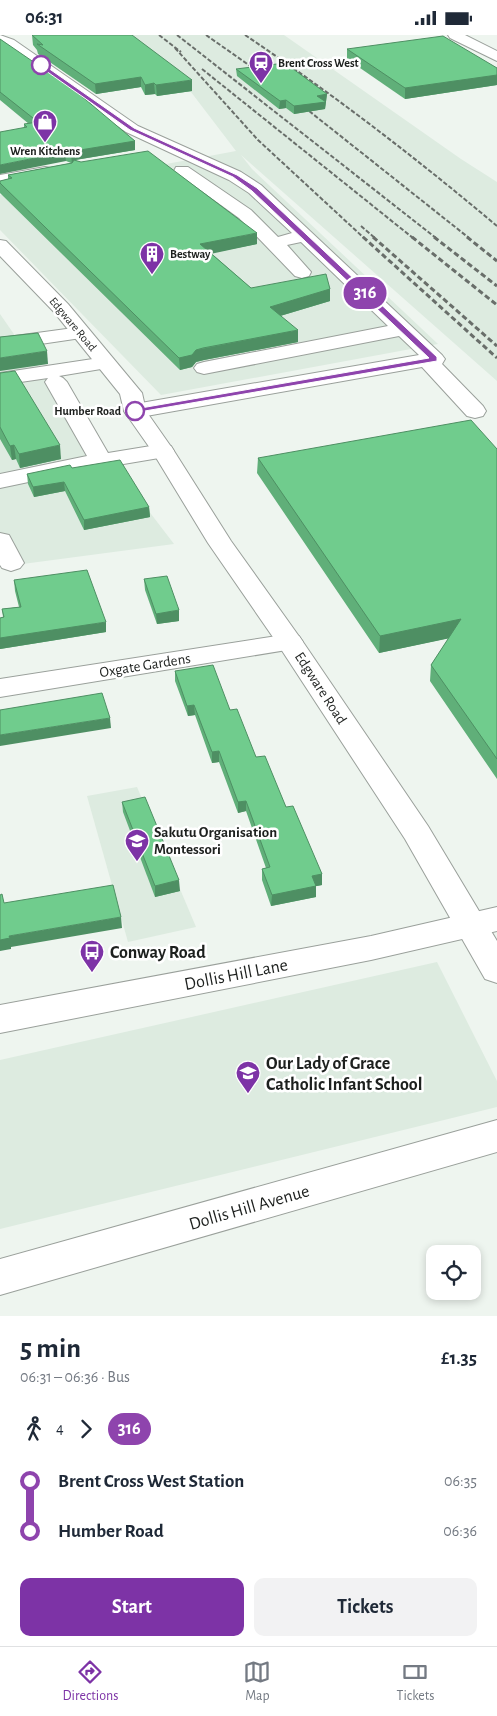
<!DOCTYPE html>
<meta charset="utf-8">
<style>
:root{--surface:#fff;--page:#f2f2f3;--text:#1f2937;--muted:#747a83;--line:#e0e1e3;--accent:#7d33a6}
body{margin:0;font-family:"Alegreya Sans",sans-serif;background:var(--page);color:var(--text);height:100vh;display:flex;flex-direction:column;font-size:19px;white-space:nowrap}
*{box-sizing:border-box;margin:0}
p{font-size:16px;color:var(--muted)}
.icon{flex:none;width:28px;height:28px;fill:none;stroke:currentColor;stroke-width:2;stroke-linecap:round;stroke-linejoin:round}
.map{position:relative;height:1281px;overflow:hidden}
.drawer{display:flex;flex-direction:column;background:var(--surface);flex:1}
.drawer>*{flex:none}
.badge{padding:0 10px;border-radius:16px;font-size:18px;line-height:32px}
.tools{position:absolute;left:426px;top:1210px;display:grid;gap:10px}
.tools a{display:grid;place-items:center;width:55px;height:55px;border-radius:10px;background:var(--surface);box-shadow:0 2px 8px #0003;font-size:25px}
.map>.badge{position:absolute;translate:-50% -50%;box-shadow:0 0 0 2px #fff}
.legs{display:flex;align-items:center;gap:8px;height:55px;padding:0 20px;font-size:16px}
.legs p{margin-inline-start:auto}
.overview{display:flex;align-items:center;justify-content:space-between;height:85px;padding:0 20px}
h1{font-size:28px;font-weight:600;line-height:38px}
.cta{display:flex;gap:10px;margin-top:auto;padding:10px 20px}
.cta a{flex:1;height:58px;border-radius:10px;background:var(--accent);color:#fff;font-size:20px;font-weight:600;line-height:58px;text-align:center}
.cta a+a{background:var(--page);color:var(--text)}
ul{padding:0 20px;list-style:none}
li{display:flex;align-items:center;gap:18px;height:50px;font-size:19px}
li i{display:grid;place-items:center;width:8px;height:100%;margin:0 6px;background:currentColor}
li i::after{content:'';width:12px;height:12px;margin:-6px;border:4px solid;border-radius:50%;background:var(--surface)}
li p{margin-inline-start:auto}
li:first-child i{background:linear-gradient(#0000 50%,currentColor 0)}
li:last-child i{background:linear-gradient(currentColor 50%,#0000 0)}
.status{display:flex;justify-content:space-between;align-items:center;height:35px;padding:0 25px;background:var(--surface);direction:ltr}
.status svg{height:14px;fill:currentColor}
.tabs{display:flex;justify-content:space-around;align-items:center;height:70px;border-top:1px solid var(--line);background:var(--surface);font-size:14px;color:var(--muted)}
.tabs a{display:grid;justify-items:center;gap:2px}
.tabs .current{color:var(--accent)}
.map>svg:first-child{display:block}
.built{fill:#ddebe0}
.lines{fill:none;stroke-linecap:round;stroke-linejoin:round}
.minor-casing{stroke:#9aa09b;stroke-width:2}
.major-casing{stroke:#9aa09b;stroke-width:2}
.minor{fill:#fff;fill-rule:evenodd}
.major{fill:#fff;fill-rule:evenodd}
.rail-far1{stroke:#696e6a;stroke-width:2;stroke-dasharray:4.5 2;stroke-linecap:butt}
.rail{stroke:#696e6a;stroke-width:3;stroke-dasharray:5.5 3;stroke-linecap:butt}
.wall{fill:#60af79}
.shaded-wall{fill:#4e8f63}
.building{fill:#70cc8d;stroke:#4e8f63}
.line-1{fill:#8e44ad;stroke:#fff}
.stop-1-dot{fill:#fff;stroke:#8e44ad;stroke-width:2.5}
.labels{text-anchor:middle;stroke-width:5;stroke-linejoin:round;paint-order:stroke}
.far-poi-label{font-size:12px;font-weight:bold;fill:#1d201e;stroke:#fff;text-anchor:start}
.far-street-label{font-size:12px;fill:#1d201e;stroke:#fff}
.far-stop-label{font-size:12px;font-weight:bold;fill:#1d201e;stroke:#fff;text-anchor:end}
.street-label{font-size:15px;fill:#1d201e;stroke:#fff}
.poi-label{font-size:15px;font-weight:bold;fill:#1d201e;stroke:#fff;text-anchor:start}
.near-poi-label{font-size:18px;font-weight:bold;fill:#1d201e;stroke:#fff;text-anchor:start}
.near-street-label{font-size:18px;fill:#1d201e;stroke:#fff}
</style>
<div class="status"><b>06:31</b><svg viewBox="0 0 49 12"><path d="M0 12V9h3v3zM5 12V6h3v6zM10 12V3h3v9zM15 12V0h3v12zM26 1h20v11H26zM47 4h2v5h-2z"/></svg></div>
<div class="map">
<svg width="497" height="1281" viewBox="0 0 497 1281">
<rect width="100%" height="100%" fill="#eef5ef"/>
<g class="built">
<path d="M132,0h152l177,124 36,23v199l-256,-226 11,14 186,175 -277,51 -161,-165v-35l236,-44 -58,-76z"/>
<path d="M0,279l18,26 156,204 -174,23z"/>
<path d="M137,752l59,140 -68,15 -41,-146z"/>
<path d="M437,927l60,119v26l-497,122v-169z"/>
</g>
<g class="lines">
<defs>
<g id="minor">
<path d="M0,0l14,5 124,86 103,46 20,13 181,170 3,4 -3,5 41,42 3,5 -3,5 -8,2 -8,-2 -45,-49 -287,51 -8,-2 -3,-5 3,-5 8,-2 284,-49 -20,-19 -195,38 -7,-2 -3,-4 3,-4 7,-2 184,-36 -87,-84 -14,3 24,27 -2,4 -7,2 -7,-2 -56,-58 -65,-47 2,-4h12l63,43 27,27 14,-4 -43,-40 -20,-13 -103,-48 -126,-88z"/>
<path d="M448,0h17l32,16v10l-47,-23z"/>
<path d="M45,132l6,1 2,4 -2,4 -51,9v-10z"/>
<path d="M81,292l7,2 3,4 -3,4 -88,13v-12z"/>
<path d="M106,322l7,2 3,4 -3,4 -54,9 4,2 4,4 41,71 55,-9 8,2 3,5 -3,5 -95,16 -76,16v-14l87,-18 -42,-74 3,-4 -48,7v-12z"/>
<path d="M0,498l9,2 15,28 -4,5 -9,3 -9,-3 -2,-3z"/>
<path d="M290,599l9,2 4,6 -4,6 -299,49v-18z"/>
<path d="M497,872v24l-126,29 -371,73v-28l371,-69z"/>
<path d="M497,1085v32l-497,143v-36z"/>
</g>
<path id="major" d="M0,205l6,1 62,63 74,89 4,18 28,40 57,90 72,101 125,184 69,115v42l-12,-4 -80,-140 -128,-196 -69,-100 -56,-92 -28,-40 -4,-17 -66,-82 -54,-56z"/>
</defs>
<use href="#minor" class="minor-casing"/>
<use href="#major" class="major-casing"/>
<use href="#minor" class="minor"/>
<use href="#major" class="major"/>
<g class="rail-far1">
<path d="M159,0l22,17"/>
<path d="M177,0l259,203"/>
<path d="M206,0l57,40"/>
<path d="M245,0c88,59 171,123 252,191"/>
<path d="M175,13l83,92 106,98"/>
<path d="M202,34l211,169"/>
<path d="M299,68l170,135"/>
<path d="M361,191l14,12"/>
</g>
<g class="rail">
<path d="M363,202l134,121"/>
<path d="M373,202l124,109"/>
<path d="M412,202l85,68"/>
<path d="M434,202l63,49"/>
<path d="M467,202l30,24"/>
</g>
</g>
<g class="wall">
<path d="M32,0l160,56 -35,5 -2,-2 -10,1 -4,-8 -45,7 -58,-40 -1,-4 -4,-5z"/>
<path d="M0,4l135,102v9l-60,10 182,84 -46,9 40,35 79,1v12l-50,15 18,26 -94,18 -8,2 -4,5 -12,3 -180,-177v-12l8,-2v-4l63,-12 -5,-2 -42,-33v-4h5l-29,-24z"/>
<path d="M347,14l150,19v17l-92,14 -58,-40z"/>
<path d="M236,34l91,25 -2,15 -31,5 -8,-6 -7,1 -42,-33z"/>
<path d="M0,338l61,86 -41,9 -4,-9 -4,1 -12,-21z"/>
<path d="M497,414v330l-67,-98 1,-16 18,-27 -70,15 -122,-180 1,-15z"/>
<path d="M72,433l77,39 1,10 -66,13 -19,-39 -31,6 -6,-13 -1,-10z"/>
<path d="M144,544l35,42 -22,3 -12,-34z"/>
<path d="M14,545l92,52 -106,17v-31l3,-1 -1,-8 17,-2 -4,-16z"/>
<path d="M175,636l55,39 26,47 30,50 36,67v11l-6,1v11l-45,9 -9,-26v-11l4,-1 -20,-57 -8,2 -19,-51 -7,1 -17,-48 -7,1 -13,-35z"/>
<path d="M122,767l58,89 -25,6 -32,-85z"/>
</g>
<g class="shaded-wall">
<path d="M497,40v10l-92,14v-11z"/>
<path d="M141,42v10l-45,7 -1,-10z"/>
<path d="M192,45v11l-35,5 -1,-11z"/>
<path d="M154,48l1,11 -10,1v-10z"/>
<path d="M327,59l-2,15 -31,5v-8l23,-10z"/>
<path d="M286,65v8l-7,1 1,-8z"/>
<path d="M135,106v9l-60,10 -3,4 -1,-10 3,-3z"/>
<path d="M65,117l1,9 -66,13v-9z"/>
<path d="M257,198v11l-56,12 -1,-12z"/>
<path d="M330,254v12l-60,18v-12z"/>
<path d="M298,295v12l-94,18 -8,2 -4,5 -12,3 -1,-12 17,-8z"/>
<path d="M47,316l1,13 -48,7v-13z"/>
<path d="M14,410l2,14 -4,1 -2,-14z"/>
<path d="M60,410l1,14 -41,9 -1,-14z"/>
<path d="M64,447l1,9 -31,6 -1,-10z"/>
<path d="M149,472l1,10 -66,13v-10z"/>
<path d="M179,575v11l-22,3 -1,-10z"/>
<path d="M461,584l-1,17 -81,17 1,-17z"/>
<path d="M106,587v10l-106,17v-11z"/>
<path d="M194,670l1,10 -7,1 -1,-10z"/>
<path d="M110,683l1,10 -111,18v-11z"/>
<path d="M219,716v11l-7,1v-11z"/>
<path d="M246,766v10l-8,2v-11z"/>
<path d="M322,839v11l-10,2v-11z"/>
<path d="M179,845l1,11 -25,6v-11z"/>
<path d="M316,851v11l-45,9 1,-11z"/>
<path d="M121,882l1,11 -111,19v2l-11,2v-11l9,-4z"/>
</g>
<g class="building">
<path d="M32,0h100l60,45 -36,5 -2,-2 -9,2 -4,-8 -46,7 -58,-40 6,1z"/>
<path d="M443,1l54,32v7l-92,13 -58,-39z"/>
<path d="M0,4l73,50 62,52 -61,10 -3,3 -6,-2 -65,13v-33l27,-5 -3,-3 14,-2 -38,-30z"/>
<path d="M285,28l42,31 -10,2 9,6 -32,4 -8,-6 -6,1 -44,-32z"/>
<path d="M148,116l109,82 -57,11 51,44 75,-14 4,15 -60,18 28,23 -95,18 -7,2 -4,5 -13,3 -179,-175v-2l12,-3 -4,-3 64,-12 2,-3 7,2z"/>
<path d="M38,298l9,18 -47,7v-21z"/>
<path d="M15,336l45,74 -41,9 -5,-9 -4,1 -10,-19v-54z"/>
<path d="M471,385l26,29v310l-66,-94 30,-46 -81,17 -122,-178z"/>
<path d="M120,425l29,47 -65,13 -20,-38 -31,5 -6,-13 43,-9 2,3z"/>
<path d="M87,535l19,52 -106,16v-20l4,-1 -2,-8 19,-2 -7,-27z"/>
<path d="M167,541l12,34 -23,4 -12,-35z"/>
<path d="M213,630l17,45 7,-1 19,48 9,-1 21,51 7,-1 29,68 -10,2 4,10 -44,9 -10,-26 8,-2 -24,-66 -8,1 -19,-51 -7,1 -18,-47 -7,1 -12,-35z"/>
<path d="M102,658l8,25 -110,17v-25z"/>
<path d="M145,762l34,83 -24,6 -33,-84z"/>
<path d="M113,850l8,32 -112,19 1,2 -10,2v-45l2,-1 2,9z"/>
</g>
<path class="line-1" d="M41,28l93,65 103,47 20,13 180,169v4l-304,52v-4h2l294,-51 -177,-167 -19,-14 -103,-47 -91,-64z"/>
<defs>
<symbol id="station-pin" viewBox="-11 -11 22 30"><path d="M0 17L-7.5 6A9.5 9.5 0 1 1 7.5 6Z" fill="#7d33a6" stroke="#fff"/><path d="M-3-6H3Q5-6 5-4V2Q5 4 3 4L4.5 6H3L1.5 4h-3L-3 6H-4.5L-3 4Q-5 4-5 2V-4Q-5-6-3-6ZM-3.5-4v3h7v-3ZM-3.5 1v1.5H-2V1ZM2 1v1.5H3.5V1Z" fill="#fff"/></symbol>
<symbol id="shop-pin" viewBox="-11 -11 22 30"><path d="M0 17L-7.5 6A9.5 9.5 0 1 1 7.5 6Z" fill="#7d33a6" stroke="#fff"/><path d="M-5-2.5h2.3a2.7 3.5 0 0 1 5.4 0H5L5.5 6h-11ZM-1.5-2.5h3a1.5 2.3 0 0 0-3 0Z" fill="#fff"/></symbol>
<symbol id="building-pin" viewBox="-11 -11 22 30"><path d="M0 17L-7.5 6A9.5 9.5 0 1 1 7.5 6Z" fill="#7d33a6" stroke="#fff"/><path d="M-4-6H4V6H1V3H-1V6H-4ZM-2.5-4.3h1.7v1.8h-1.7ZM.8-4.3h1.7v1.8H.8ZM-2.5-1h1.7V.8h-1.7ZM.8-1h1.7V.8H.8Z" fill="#fff"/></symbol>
<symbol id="school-pin" viewBox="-11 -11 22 30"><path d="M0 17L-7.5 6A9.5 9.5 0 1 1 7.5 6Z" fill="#7d33a6" stroke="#fff"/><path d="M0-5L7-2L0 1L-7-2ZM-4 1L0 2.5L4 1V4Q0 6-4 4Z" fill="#fff"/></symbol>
<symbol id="bus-pin" viewBox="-11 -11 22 30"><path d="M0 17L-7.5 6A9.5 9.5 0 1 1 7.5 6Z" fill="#7d33a6" stroke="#fff"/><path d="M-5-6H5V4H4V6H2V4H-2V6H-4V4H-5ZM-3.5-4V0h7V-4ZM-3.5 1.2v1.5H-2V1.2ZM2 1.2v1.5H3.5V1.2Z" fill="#fff"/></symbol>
</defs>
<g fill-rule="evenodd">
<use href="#station-pin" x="247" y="14" width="28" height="38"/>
<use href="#shop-pin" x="31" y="73" width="28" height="38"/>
<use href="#building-pin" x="138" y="205" width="28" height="38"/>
<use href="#school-pin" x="123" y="792" width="28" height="38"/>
<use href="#bus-pin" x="78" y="903" width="28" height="38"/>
<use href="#school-pin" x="234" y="1024" width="28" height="38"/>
</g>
<g class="stop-1-dot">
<circle cx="41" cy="30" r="9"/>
<circle cx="135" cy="376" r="9"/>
</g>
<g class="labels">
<g class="far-poi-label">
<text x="278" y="32">Brent Cross West</text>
<text x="45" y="120" text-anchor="middle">Wren Kitchens</text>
<text x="170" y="223">Bestway</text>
</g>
<g class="far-street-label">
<text transform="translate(73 289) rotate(50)" y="4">Edgware Road</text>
</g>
<g class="far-stop-label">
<text x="121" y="380">Humber Road</text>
</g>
<g class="street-label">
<text transform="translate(145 630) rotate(-9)" y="5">Oxgate Gardens</text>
<text transform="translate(321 653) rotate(57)" y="5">Edgware Road</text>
</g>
<g class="poi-label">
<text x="154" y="802">Sakutu Organisation<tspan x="154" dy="17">Montessori</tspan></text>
</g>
<g class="near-poi-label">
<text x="110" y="923">Conway Road</text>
<text x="266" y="1034">Our Lady of Grace<tspan x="266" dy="21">Catholic Infant School</tspan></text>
</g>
<g class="near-street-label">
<text transform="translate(236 939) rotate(-11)" y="6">Dollis Hill Lane</text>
<text transform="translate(249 1172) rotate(-16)" y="6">Dollis Hill Avenue</text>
</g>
</g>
</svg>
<div class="tools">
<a><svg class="icon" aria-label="locate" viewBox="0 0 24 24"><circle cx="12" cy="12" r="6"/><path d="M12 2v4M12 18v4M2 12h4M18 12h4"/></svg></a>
</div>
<b class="badge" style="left:365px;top:258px;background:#8e44ad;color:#fff">316</b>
</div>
<section class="drawer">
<div class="overview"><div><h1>5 min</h1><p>06:31 – 06:36 · Bus</p></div><b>£1.35</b></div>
<div class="legs"><svg class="icon" aria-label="walk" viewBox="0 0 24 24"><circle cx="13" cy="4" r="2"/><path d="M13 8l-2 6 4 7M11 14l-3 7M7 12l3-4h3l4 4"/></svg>4<svg class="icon" aria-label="forward" viewBox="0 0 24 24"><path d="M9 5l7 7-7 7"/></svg><b class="badge" style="background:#8e44ad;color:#fff">316</b></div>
<ul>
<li><i style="color:#8e44ad"></i><b>Brent Cross West Station</b><p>06:35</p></li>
<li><i style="color:#8e44ad"></i><b>Humber Road</b><p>06:36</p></li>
</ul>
<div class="cta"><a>Start</a><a>Tickets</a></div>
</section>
<nav class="tabs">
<a class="current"><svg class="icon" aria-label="directions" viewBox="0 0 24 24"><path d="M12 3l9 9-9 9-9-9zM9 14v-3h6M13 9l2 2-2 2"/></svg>Directions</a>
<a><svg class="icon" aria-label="map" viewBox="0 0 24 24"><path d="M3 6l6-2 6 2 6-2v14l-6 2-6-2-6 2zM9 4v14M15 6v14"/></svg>Map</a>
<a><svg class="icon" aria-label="tickets" viewBox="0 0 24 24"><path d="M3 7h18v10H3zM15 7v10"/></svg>Tickets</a>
</nav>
